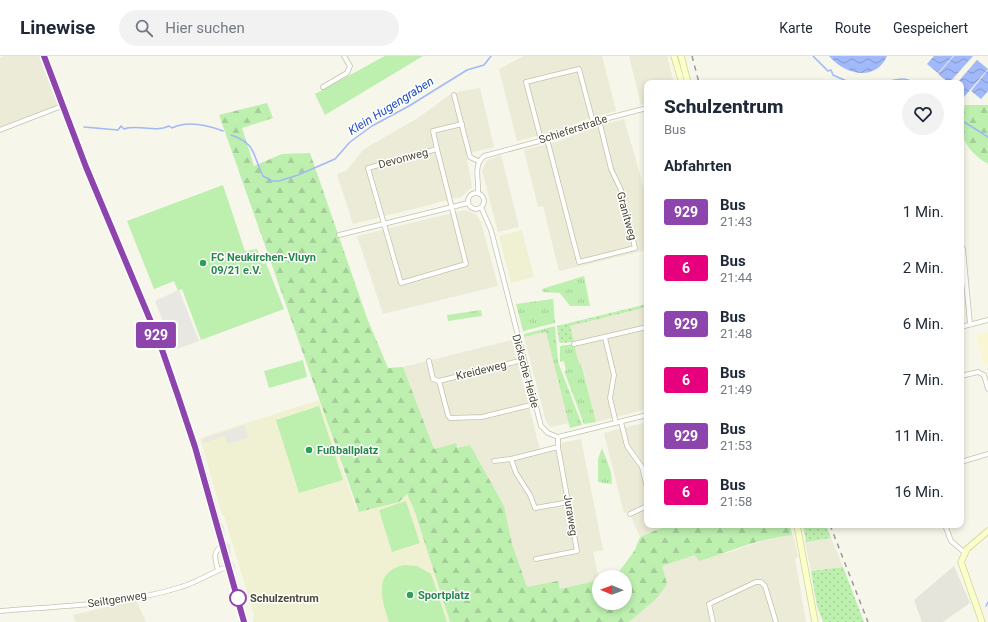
<!DOCTYPE html>
<html lang="de">
<meta charset="utf-8">
<style>
:root{--surface:#fff;--page:#f2f2f3;--text:#1f2937;--muted:#747a83;--line:#e0e1e3}
body{margin:0;font-family:Roboto,sans-serif;background:var(--page);color:var(--text);height:100vh;display:flex;flex-direction:column;font-size:15px;white-space:nowrap}
*{box-sizing:border-box;margin:0}
p{font-size:13px;color:var(--muted)}
.icon{flex:none;width:22px;height:22px;fill:none;stroke:currentColor;stroke-width:2;stroke-linecap:round;stroke-linejoin:round}
.map{position:relative;flex:1;overflow:hidden}
.sheet{position:absolute;left:644px;top:24px;width:320px;height:448px;display:flex;flex-direction:column;background:var(--surface);border-radius:8px;box-shadow:0 2px 6px #0003}
.sheet>*{flex:none}
.badge{padding:0 8px;border-radius:3px;font-size:14px;line-height:26px}
.needle{width:26px;rotate:271deg}
.tools{position:absolute;left:592px;top:514px;display:grid;gap:8px}
.tools a{display:grid;place-items:center;width:40px;height:40px;border-radius:50%;background:var(--surface);box-shadow:0 2px 6px #0003;font-size:20px}
.map>.badge{position:absolute;translate:-50% -50%;box-shadow:0 0 0 2px #fff}
h2{padding:0 20px;font-size:15px;line-height:36px}
.round{display:grid;place-items:center;flex:none;width:42px;height:42px;border-radius:21px;background:var(--page)}
.overview{display:flex;align-items:center;justify-content:space-between;height:68px;padding:0 20px}
h1{font-size:19px;font-weight:800;line-height:30px}
ul{padding:0;list-style:none}
li{display:flex;align-items:center;gap:12px;height:56px;padding:0 20px}
li div{flex:1}
li b{display:block;font-size:15px}
li em{font-style:normal}
li .badge{min-width:44px;font-weight:700;text-align:center}
header{display:flex;align-items:center;gap:24px;box-sizing:border-box;height:56px;padding:0 20px;background:var(--surface);border-bottom:1px solid var(--line)}
header strong{font-size:19px}
nav{display:flex;gap:22px;margin-inline-start:auto;font-size:14px}
.search{width:280px;height:36px;background:var(--page);display:flex;align-items:center;gap:10px;box-sizing:border-box;padding:0 14px;border-radius:22px;color:var(--muted);font-size:15px}
.map>svg:first-child{display:block}
.residential{fill:#ebebd7}
.commercial{fill:#faf6d4}
.industrial{fill:#e6e5db}
.education{fill:#f0f1d2}
.grass{fill:url(#grass-dots)}
.forest{fill:url(#forest-firs)}
.park{fill:url(#park-tufts)}
.garden{fill:#bdefaf}
.parking{fill:#e8e7e2}
.water{fill:url(#water-waves)}
.lines{fill:none;stroke-linecap:round;stroke-linejoin:round}
.stream{stroke:#a1b8f9;stroke-width:1.5}
.street-casing{stroke:#c3c3ab;stroke-width:5.5}
.secondary-casing{stroke:#d4d793;stroke-width:7}
.street{stroke:#fff;stroke-width:4}
.secondary{stroke:#fbffcb;stroke-width:5.5}
.rail{stroke:#999;stroke-width:1.5;stroke-dasharray:5 5;stroke-linecap:butt}
.line-casing{stroke:#fff;stroke-width:9}
.line{stroke:#8e44ad;stroke-width:6}
.leisure-dot{fill:#2e9e5b;stroke:#fff;stroke-width:1.5}
.stop-dot{fill:#fff;stroke:#8e44ad;stroke-width:2}
.labels{text-anchor:middle;stroke-width:3;stroke-linejoin:round;paint-order:stroke}
.street-label{font-size:11px;fill:#4c4a37;stroke:#fff}
.leisure-label{font-size:11px;font-weight:bold;fill:#27864d;stroke:#fff;text-anchor:start}
.stop-label{font-size:11px;font-weight:bold;fill:#4c4a37;stroke:#fff;text-anchor:start}
.water-label{font-size:12px;font-style:italic;fill:#224cc5;stroke:#fff}
</style>
<header>
<strong>Linewise</strong>
<div class="search"><svg class="icon" aria-label="search" viewBox="0 0 24 24"><circle cx="10" cy="10" r="6"/><path d="M15 15l6 6"/></svg>Hier suchen</div>
<nav><a>Karte</a><a>Route</a><a>Gespeichert</a></nav>
</header>
<div class="map">
<svg width="988" height="566" viewBox="0 0 988 566">
<defs>
<pattern id="grass-dots" width="8" height="8" patternUnits="userSpaceOnUse"><rect width="8" height="8" fill="#bdefaf"/><path d="M2 2h.1M6 6h.1" fill="none" stroke="#a4ce97" stroke-width="1.8" stroke-linecap="round"/></pattern>
<pattern id="forest-firs" width="22" height="20" patternUnits="userSpaceOnUse"><rect width="22" height="20" fill="#bdefaf"/><path d="M5 1l3.5 6h-7zM16 11l3.5 6h-7z" fill="#a4ce97"/></pattern>
<pattern id="park-tufts" width="24" height="20" patternUnits="userSpaceOnUse"><rect width="24" height="20" fill="#bdefaf"/><path d="M3 7l-1-3M5 7V3M7 7l1-3M15 17l-1-3M17 17v-4M19 17l1-3" fill="none" stroke="#a4ce97"/></pattern>
<pattern id="water-waves" width="16" height="10" patternUnits="userSpaceOnUse"><rect width="16" height="10" fill="#a1b8f9"/><path d="M0 5q4-4 8 0t8 0" fill="none" stroke="#8598ca"/></pattern>
</defs>
<rect width="100%" height="100%" fill="#f6f6ea"/>
<g class="residential">
<path d="M4,0h42l20,49 -66,23v-70z"/>
<path d="M524,0h78l14,55 -27,7 -26,11 -46,12 -18,-72z"/>
<path d="M629,0h38l7,27h-27v20l-6,2z"/>
<path d="M480,32l14,59 -28,7 6,33 -11,10 -108,27 -16,-50 10,-4 17,-21 54,-31 34,-25z"/>
<path d="M624,63l23,80v51l-88,21 -16,-65 -5,1 -14,-57 35,-9 35,-14z"/>
<path d="M501,99l18,72 -21,5 -16,-62 5,-10z"/>
<path d="M465,154l11,4 5,8 17,64 -115,28 -26,-78z"/>
<path d="M647,251v102l-51,13 -14,-58h-3l-9,-38z"/>
<path d="M546,276l23,91 -19,4 -4,-6 -22,-84z"/>
<path d="M512,284l29,114 21,-5 -1,-6 20,-4 22,111 -10,2 6,28 -39,9 -2,-7 -31,6 -15,-44 -8,-38 -34,-61 -13,3 -2,-5 -21,6 -31,-82z"/>
<path d="M647,366v103h20l-27,12 -11,-26 -5,2 -20,-80z"/>
<path d="M793,478l5,23 -3,2 11,63h-177l28,-24 4,-32 34,-11 32,-2 46,-16z"/>
<path d="M831,482l12,29 -32,4 -6,-29z"/>
<path d="M136,544l10,22h-70l-3,-7z"/>
</g>
<path class="commercial" d="M988,276v32l-4,1 -8,-30z"/>
<path class="industrial" d="M954,510l16,37 -27,19h-21l-8,-22z"/>
<g class="education">
<path d="M522,174l12,47 -23,6 -12,-47z"/>
<path d="M319,344l37,109 51,-15 8,17 35,111h-197l1,-8 -30,-98 -2,-1 -22,-77z"/>
</g>
<g class="grass">
<path d="M647,248v3l-77,19 4,16 -14,1 -1,-2 -2,-15z"/>
<path d="M803,469h23l5,13 -25,4z"/>
<path d="M843,511l21,55h-41l-6,-16 -6,-35z"/>
</g>
<g class="forest">
<path d="M267,47l6,15 -31,10 12,38 28,-12 28,-1 57,165 21,50 15,-1 31,82 22,-6 1,5 13,-3 34,61 8,38 15,43 31,-6 2,8 39,-9v23h26v-26h-10l20,-27 5,-13 28,-12h122l2,10c-33,3 -62,17 -93,26l-4,-6 -33,11 5,18 -10,14 -28,24h-179l-35,-110 -8,-18 -8,8 -40,10 -140,-397z"/>
<path d="M965,49h23v59c-24,-14 -33,-34 -23,-59z"/>
</g>
<g class="park">
<path d="M584,220l6,30h-20l-10,-13 -17,-1 -1,-3z"/>
<path d="M553,243l2,24 -32,8 -7,-27z"/>
<path d="M481,254l1,6 -34,5 -1,-6z"/>
<path d="M555,270l3,36 24,63 -12,3 -24,-96 -22,5v-3z"/>
<path d="M574,288l5,20 2,-1 15,59 -12,2 -20,-53h2l-2,-10 -4,1v-16z"/>
<path d="M602,392l9,24 1,12 -14,-2v-23z"/>
</g>
<g class="garden">
<path d="M385,0h38l-98,59 -10,-21z"/>
<path d="M223,129l22,66 12,-2 6,15 3,-1 18,46 -83,31 -19,-51 -4,2 -4,-10 -20,8 -27,-68z"/>
<path d="M303,304l4,17 -38,11 -5,-17z"/>
<path d="M319,350l24,74 -44,13 -23,-73z"/>
<path d="M406,445l14,42 -28,9 -13,-42z"/>
<path d="M404,509l13,1 14,8 16,48h-58c-7,-22 -17,-50 15,-57z"/>
</g>
<g class="parking">
<path d="M179,234l20,51 -25,9 -19,-49z"/>
<path d="M245,369l3,13 -20,6 -3,-8 -22,7 -1,-4z"/>
<path d="M199,394l3,3 19,69 3,5 1,14 5,4 1,15 4,5 -1,9z"/>
</g>
<g class="water">
<path d="M829,0h58c-12,27 -43,18 -58,0z"/>
<path d="M934,0h19l-15,17 -11,-9z"/>
<path d="M954,0h19l-24,27 -11,-9z"/>
<path d="M977,4l11,9 -24,28 -3,-3v-11h-4z"/>
<path d="M988,14v21l-7,8 -10,-8z"/>
</g>
<g class="lines">
<g class="stream">
<path d="M813,0l15,15 3,-1 2,5 18,8"/>
<path d="M882,27c12,-3 22,-7 32,0"/>
<path d="M961,64l27,17"/>
<path d="M84,71l34,3 3,-4 3,3c14,-5 31,4 45,-3l3,2c16,-8 35,-3 51,3"/>
<path d="M231,79c26,9 21,19 32,41l9,5h7l19,-6 37,-16 15,-17 22,-16 37,-20 58,-36 17,-5 7,-9"/>
<path d="M986,550l2,-4"/>
</g>
<defs>
<g id="street">
<path d="M323,31l24,-14 3,-7 -6,-10"/>
<path d="M454,39l16,62 8,4"/>
<path d="M0,74l62,-24"/>
<path d="M547,83l32,123 56,-14 -14,-58 -10,-21 -12,-49"/>
<path d="M541,84l-15,-58 53,-13 14,53"/>
<path d="M437,93l29,115 -65,19 -33,-115z"/>
<path d="M437,93l-4,-18 29,-7"/>
<path d="M478,136c1,-14 -5,-26 6,-36l78,-21 31,-13 54,-14"/>
<circle cx="476" cy="145" r="8"/>
<path d="M481,151l10,23 50,196 7,7 10,4 89,-22"/>
<path d="M339,179l129,-32"/>
<path d="M961,189l2,4 7,75"/>
<path d="M961,271l27,-7"/>
<path d="M605,282l9,37 -4,23 6,25"/>
<path d="M574,288l73,-17v2"/>
<path d="M429,305l4,18 6,2 84,-21"/>
<path d="M961,320l17,-4 6,3 4,14"/>
<path d="M439,325l9,34 2,3 32,-1 53,-13"/>
<path d="M621,366l6,24 15,21 5,21"/>
<path d="M511,403l5,14 14,22 5,13 34,-6"/>
<path d="M494,405l17,-2 47,-12"/>
<path d="M961,406l27,-8"/>
<path d="M630,458l17,-8"/>
<path d="M945,469l6,16 13,11"/>
<path d="M536,503l41,-8 -19,-104v-10"/>
<path d="M218,514c-3,-11 -6,-18 5,-25"/>
<path d="M0,555c59,-5 125,-6 181,-24 17,-5 31,-15 48,-21"/>
<path d="M713,566l-4,-18 47,-22h5l4,4 11,36"/>
</g>
<g id="secondary">
<path d="M44,0l42,111 73,174 19,55 17,51 49,175"/>
<path d="M674,0l8,27"/>
<path d="M681,0l7,27"/>
<path d="M797,469l18,97"/>
<path d="M982,566l-21,-60 6,-13 21,-18"/>
</g>
</defs>
<use href="#street" class="street-casing"/>
<use href="#secondary" class="secondary-casing"/>
<use href="#street" class="street"/>
<use href="#secondary" class="secondary"/>
<g class="rail">
<path d="M692,0l7,27"/>
<path d="M830,469l38,97"/>
</g>
</g>
<g class="lines">
<defs>
<path id="line" d="M44,0l42,111 73,174 19,55 17,51 49,175"/>
</defs>
<use href="#line" class="line-casing"/>
<use href="#line" class="line"/>
</g>
<g class="leisure-dot">
<circle cx="203" cy="207" r="4"/>
<circle cx="309" cy="394" r="4"/>
<circle cx="410" cy="539" r="4"/>
</g>
<circle class="stop-dot" cx="238" cy="542" r="8"/>
<g class="labels">
<g class="street-label">
<text transform="translate(573 73) rotate(-18)" y="4">Schieferstraße</text>
<text transform="translate(403 102) rotate(-15)" y="4">Devonweg</text>
<text transform="translate(627 160) rotate(75)" y="4">Granitweg</text>
<text transform="translate(481 314) rotate(-14)" y="4">Kreideweg</text>
<text transform="translate(526 315) rotate(75)" y="4">Dicksche Heide</text>
<text transform="translate(571 459) rotate(81)" y="4">Juraweg</text>
<text transform="translate(117 543) rotate(-9)" y="4">Seiltgenweg</text>
</g>
<g class="leisure-label">
<text x="211" y="205">FC Neukirchen-Vluyn<tspan x="211" dy="13">09/21 e.V.</tspan></text>
<text x="317" y="398">Fußballplatz</text>
<text x="418" y="543">Sportplatz</text>
</g>
<g class="stop-label">
<text x="250" y="546">Schulzentrum</text>
</g>
<g class="water-label">
<text transform="translate(391 50) rotate(-32)" y="4">Klein Hugengraben</text>
</g>
</g>
</svg>
<div class="tools">
<a><svg class="needle" viewBox="-14 -14 28 28"><path d="M0-13l5 13h-10z" fill="#e53935"/><path d="M0 13l5-13h-10z" fill="#747a83"/></svg></a>
</div>
<b class="badge" style="left:156px;top:279px;background:#8e44ad;color:#fff">929</b>
<section class="sheet">
<div class="overview"><div><h1>Schulzentrum</h1><p>Bus</p></div><a class="round"><svg class="icon" aria-label="heart" viewBox="0 0 24 24"><path d="M12 20l-8-8c-3-5 5-10 8-4 3-6 11-1 8 4z"/></svg></a></div>
<h2>Abfahrten</h2>
<ul>
<li><span class="badge" style="background:#8e44ad;color:#fff">929</span><div><b>Bus</b><p>21:43</p></div><em>1 Min.</em></li>
<li><span class="badge" style="background:#e6007e;color:#fff">6</span><div><b>Bus</b><p>21:44</p></div><em>2 Min.</em></li>
<li><span class="badge" style="background:#8e44ad;color:#fff">929</span><div><b>Bus</b><p>21:48</p></div><em>6 Min.</em></li>
<li><span class="badge" style="background:#e6007e;color:#fff">6</span><div><b>Bus</b><p>21:49</p></div><em>7 Min.</em></li>
<li><span class="badge" style="background:#8e44ad;color:#fff">929</span><div><b>Bus</b><p>21:53</p></div><em>11 Min.</em></li>
<li><span class="badge" style="background:#e6007e;color:#fff">6</span><div><b>Bus</b><p>21:58</p></div><em>16 Min.</em></li>
</ul>
</section>
</div>
